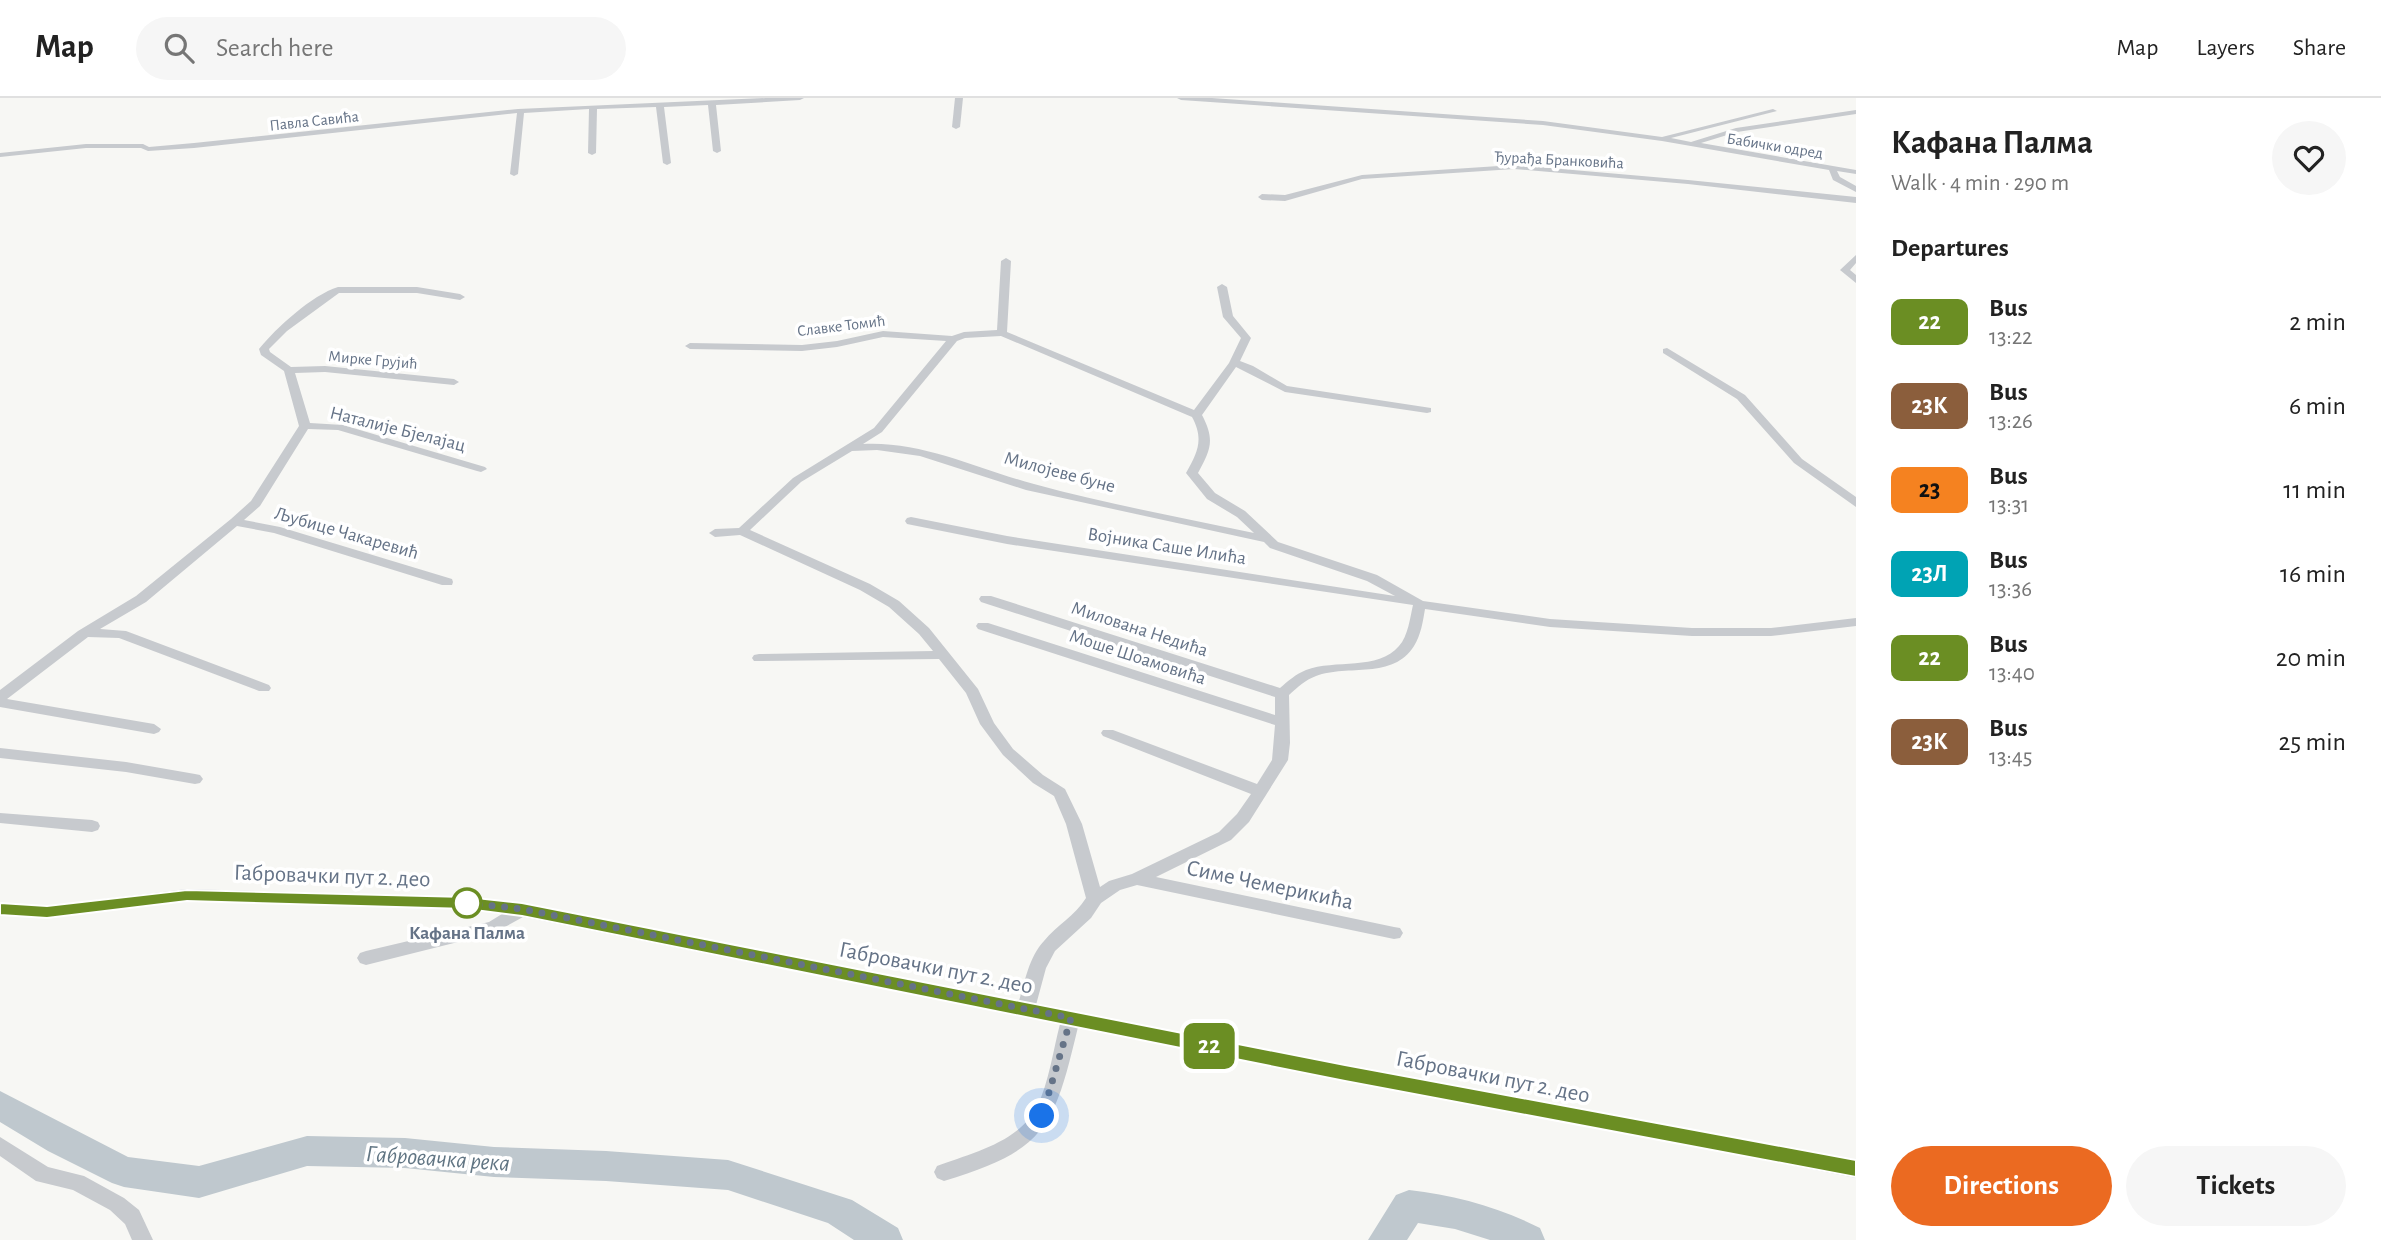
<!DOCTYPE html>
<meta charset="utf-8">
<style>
:root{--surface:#fff;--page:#f6f6f6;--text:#222;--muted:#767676;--line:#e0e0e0;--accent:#eb6a21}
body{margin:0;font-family:"Alegreya Sans",sans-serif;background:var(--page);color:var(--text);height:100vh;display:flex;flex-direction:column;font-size:26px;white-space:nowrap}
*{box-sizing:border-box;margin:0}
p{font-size:23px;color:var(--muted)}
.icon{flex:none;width:38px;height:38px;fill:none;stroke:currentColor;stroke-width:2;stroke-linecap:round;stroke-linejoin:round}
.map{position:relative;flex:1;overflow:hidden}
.side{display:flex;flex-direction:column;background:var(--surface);width:525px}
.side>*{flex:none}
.badge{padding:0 14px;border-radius:10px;font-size:24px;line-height:46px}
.you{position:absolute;width:35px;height:35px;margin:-18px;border:5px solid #fff;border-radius:50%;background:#1a73e8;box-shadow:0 0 0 10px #1a73e833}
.map>.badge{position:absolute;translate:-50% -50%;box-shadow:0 0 0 4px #fff}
h2{padding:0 35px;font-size:26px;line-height:63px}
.round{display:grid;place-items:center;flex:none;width:74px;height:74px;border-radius:37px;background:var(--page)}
.summary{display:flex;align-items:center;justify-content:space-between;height:119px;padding:0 35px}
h1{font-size:33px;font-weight:700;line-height:52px}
.button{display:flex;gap:14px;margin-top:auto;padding:14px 35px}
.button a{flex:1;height:80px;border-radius:42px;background:var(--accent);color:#fff;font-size:28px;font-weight:700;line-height:80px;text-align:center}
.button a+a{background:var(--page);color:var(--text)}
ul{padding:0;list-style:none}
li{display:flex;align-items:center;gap:21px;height:84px;padding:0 35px}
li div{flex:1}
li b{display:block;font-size:26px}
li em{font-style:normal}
li .badge{min-width:77px;font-weight:700;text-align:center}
header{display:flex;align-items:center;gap:42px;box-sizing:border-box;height:98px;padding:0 35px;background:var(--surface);border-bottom:2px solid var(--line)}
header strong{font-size:33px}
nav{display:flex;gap:38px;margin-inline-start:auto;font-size:24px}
.search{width:490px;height:63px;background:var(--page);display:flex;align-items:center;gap:18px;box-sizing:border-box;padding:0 24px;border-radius:38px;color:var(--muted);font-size:26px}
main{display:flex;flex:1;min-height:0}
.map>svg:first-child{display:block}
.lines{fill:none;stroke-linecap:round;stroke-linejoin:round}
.river{fill:#bfc8ce;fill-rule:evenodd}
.street{fill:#c7cace;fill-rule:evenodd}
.line{fill:#6b8e23;stroke:#fff;stroke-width:2}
.walk{stroke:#657387;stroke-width:7;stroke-dasharray:0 12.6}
.stop-dot{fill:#fff;stroke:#6b8e23;stroke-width:3.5}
.labels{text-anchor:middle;stroke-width:7;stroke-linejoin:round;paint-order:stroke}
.far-street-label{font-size:16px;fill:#657387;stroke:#fff}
.street-label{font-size:19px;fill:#657387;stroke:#fff}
.stop-label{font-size:19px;font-weight:bold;fill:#657387;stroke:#fff}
.near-street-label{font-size:23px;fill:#657387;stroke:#fff}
.near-water-label{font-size:24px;font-style:italic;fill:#617583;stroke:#fff}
</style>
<header>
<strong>Map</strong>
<div class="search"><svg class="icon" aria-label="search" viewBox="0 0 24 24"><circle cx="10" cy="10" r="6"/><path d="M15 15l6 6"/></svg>Search here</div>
<nav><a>Map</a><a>Layers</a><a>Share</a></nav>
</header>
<main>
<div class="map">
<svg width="1856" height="1142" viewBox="0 0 1856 1142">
<rect width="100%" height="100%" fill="#f7f7f4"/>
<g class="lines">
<g class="river">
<path d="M0,993l128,66 71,9 108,-30 98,2 89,9 112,4 122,9 124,40 46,28 5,12h-49l-26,-17 -100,-33 -122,-9 -112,-4 -89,-9 -98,-2 -108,32 -75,-11 -12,-4 -64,-32 -48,-29z"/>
<path d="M1409,1092c46,5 89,17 131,38l5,12h-55l-35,-11 -37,-6 -11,17h-39l28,-45z"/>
</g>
<g class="street">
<path d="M766,0h38l-4,2 -84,5 5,46 -4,2 -4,-2 -5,-46 -44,2 7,56 -4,2 -4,-2 -7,-56 -59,2 -1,44 -4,2 -4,-2 1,-44 -65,4 -6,61 -4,2 -4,-2 7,-61 -323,35 -46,3 -7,-3h-55l-86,9v-4l86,-9h57l6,3 45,-4 324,-34z"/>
<path d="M955,0h8l-3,29 -4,2 -4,-2z"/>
<path d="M1177,0h35l331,23 119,16 111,-28 4,2 -106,27 20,4 45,-14 120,-18v4l-119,18 -36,11 155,27v4l-19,-3 3,6 16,9v6l-23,-12 -4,-10 -167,-29 -119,-16 -362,-25z"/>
<path d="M1514,67l174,15 168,17v6l-168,-19 -174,-15 -152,10 -77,22 -23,-1 -4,-3 4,-3 23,1 77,-20z"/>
<path d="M1856,157v8l-6,7 6,5v8l-16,-13z"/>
<path d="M1006,160l5,3 -4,71 187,78 35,-47 12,-25 -18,-21 -6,-30 5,-3 5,3 6,29 18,22 -11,23 13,5 34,20 144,22v4l-4,1 -142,-21 -49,-25 -34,48c13,25 9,34 -4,58l17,20 30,18 33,31 99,33 46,26 127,18 142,9h79l85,-10v8l-85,10h-79l-142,-9 -125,-18c-2,12 -4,26 -11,37 -21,34 -66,18 -98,30 -11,4 -18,11 -27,19l1,48 -2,17 -39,62 -18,18 -75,37 238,50 6,1 3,5 -3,5 -6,1 -257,-54 -17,5 -19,13 -10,15 -36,33 -9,17 -10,37 309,60 511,95v18l-778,-151c-24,100 -31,123 -134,154l-7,-3 -3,-6 3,-6c34,-13 81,-23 100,-59 12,-25 16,-56 23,-83l-537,-107 -29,16 -128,32 -6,-2 -3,-5 3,-5 6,-2 123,-29 13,-8 -35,-5 -280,-8 -140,17 -47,-3v-12l47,3 140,-17 280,8 54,7 498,97c6,-20 10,-44 25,-60 13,-16 31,-25 42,-43l-20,-74 -12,-28 -21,-13 -30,-28 -23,-31 -14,-31 -27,-34 -185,2 -2,-3 2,-3 5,-1 174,-3 -14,-17 -30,-27 -29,-17 -120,-55 -25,2 -6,-4 6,-4 24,-1 54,-50 81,-50 72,-87 -63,-4 -46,10 -35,4 -112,-2 -5,-3 5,-3 112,2 35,-4 46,-10 69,5 12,-4 33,-2 4,-69zM1001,238l191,81c12,22 6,35 -6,56l21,26 30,18 17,16c-74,-16 -148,-29 -220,-49 -57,-15 -111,-43 -171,-40l19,-12 75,-91 8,-3zM877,352l43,6 106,34 238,52 6,6 97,33 28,15 -388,-60 -96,-19 -4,1 -2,3 2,3 100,20 406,61c-3,13 -5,31 -14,41 -21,25 -64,13 -93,24 -10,4 -18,11 -26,18l-289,-92h-10l-2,3 2,3 294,95v18l-287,-92h-10l-2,3 2,3 297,96 -3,35 -15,24 -144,-54h-10l-2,3 2,3 148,58 -14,20 -18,18 -87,42 -23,7 -9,6 -18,-63 -17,-35 -22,-14 -30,-26 -19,-26 -16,-34 -49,-61 -30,-27 -29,-17 -120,-54 51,-48 51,-31z"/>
<path d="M338,189h79l43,7 5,3 -5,3 -43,-7h-78l-52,38 -18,18 1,3 21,15 34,-1 129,13 5,3 -5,3 -129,-13 -30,1 15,50 33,2 142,42 2,2 -6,3 -4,-1 -139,-41 -30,-1 -48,77 -16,14 36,7 172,52 1,3 -1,3h-10l-168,-52 -37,-7 -91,76 -46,27 26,2 143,54 2,3 -2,3h-10l-140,-53 -31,-1 -81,62 147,25 7,5 -2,3 -5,2 -154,-27v-17l78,-59 58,-35 95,-77 20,-18 48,-75 -15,-55 -23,-16 -2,-6c17,-21 53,-54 79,-62z"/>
<path d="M1667,250l78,47 57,64 54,38v10l-62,-44 -57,-64 -74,-46v-4z"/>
<path d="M0,650l126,14 69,12 5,1 3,4 -3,4 -5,1 -69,-12 -126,-14z"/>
<path d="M0,715l92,7 6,2 2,4 -2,4 -6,2 -92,-9z"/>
<path d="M0,1039l48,30 36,9 40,22 15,12 14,30h-21l-7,-16 -15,-14 -37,-20 -37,-9 -36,-25z"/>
</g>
</g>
<path class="line" d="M187,792l280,7 55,6 823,162 511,95v17l-511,-96 -823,-165 -55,-7 -280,-8 -140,17 -47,-3v-12l47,3z"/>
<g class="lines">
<path class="walk" d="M467,805l55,6 549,109 -29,98"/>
</g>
<circle class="stop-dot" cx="467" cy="805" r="14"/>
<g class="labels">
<g class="far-street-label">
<text transform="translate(314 22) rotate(-6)" y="6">Павла Савића</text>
<text transform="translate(1775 47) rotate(9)" y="6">Бабички одред</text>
<text transform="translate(1559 61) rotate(3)" y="6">Ђурађа Бранковића</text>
<text transform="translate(841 227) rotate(-7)" y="6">Славке Томић</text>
<text transform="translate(373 261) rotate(5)" y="6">Мирке Грујић</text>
</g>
<g class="street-label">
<text transform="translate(398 330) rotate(14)" y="7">Наталије Бјелајац</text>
<text transform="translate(1060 373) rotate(15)" y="7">Милојеве буне</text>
<text transform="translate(347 434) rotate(16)" y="7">Љубице Чакаревић</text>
<text transform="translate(1167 447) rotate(9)" y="7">Војника Саше Илића</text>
<text transform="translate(1140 530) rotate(18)" y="7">Милована Недића</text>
<text transform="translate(1138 558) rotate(18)" y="7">Моше Шоамовића</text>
</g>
<g class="stop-label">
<text x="467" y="841">Кафана Палма</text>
</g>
<g class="near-street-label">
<text transform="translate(332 777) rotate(2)" y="8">Габровачки пут 2. део</text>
<text transform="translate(1270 786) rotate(12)" y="8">Симе Чемерикића</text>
<text transform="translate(936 869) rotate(11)" y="8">Габровачки пут 2. део</text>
<text transform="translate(1493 978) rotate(11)" y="8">Габровачки пут 2. део</text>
</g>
<g class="near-water-label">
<text transform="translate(438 1060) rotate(4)" y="8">Габровачка река</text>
</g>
</g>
</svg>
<div class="you" style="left:1042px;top:1018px"></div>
<b class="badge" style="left:1209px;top:948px;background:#6b8e23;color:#fff">22</b>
</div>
<section class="side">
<div class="summary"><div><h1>Кафана Палма</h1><p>Walk · 4 min · 290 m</p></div><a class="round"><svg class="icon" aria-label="heart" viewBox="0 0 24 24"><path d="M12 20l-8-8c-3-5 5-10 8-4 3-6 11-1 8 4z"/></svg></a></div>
<h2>Departures</h2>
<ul>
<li><span class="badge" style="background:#6b8e23;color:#fff">22</span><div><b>Bus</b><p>13:22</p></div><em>2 min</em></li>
<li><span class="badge" style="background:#8b5e3c;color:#fff">23К</span><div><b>Bus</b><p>13:26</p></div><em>6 min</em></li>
<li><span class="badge" style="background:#f58220;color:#111">23</span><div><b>Bus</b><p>13:31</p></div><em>11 min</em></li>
<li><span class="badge" style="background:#00a3b4;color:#fff">23Л</span><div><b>Bus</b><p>13:36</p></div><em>16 min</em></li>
<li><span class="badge" style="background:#6b8e23;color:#fff">22</span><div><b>Bus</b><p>13:40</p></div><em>20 min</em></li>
<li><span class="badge" style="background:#8b5e3c;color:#fff">23К</span><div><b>Bus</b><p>13:45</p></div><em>25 min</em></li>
</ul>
<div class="button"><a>Directions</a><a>Tickets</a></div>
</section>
</main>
